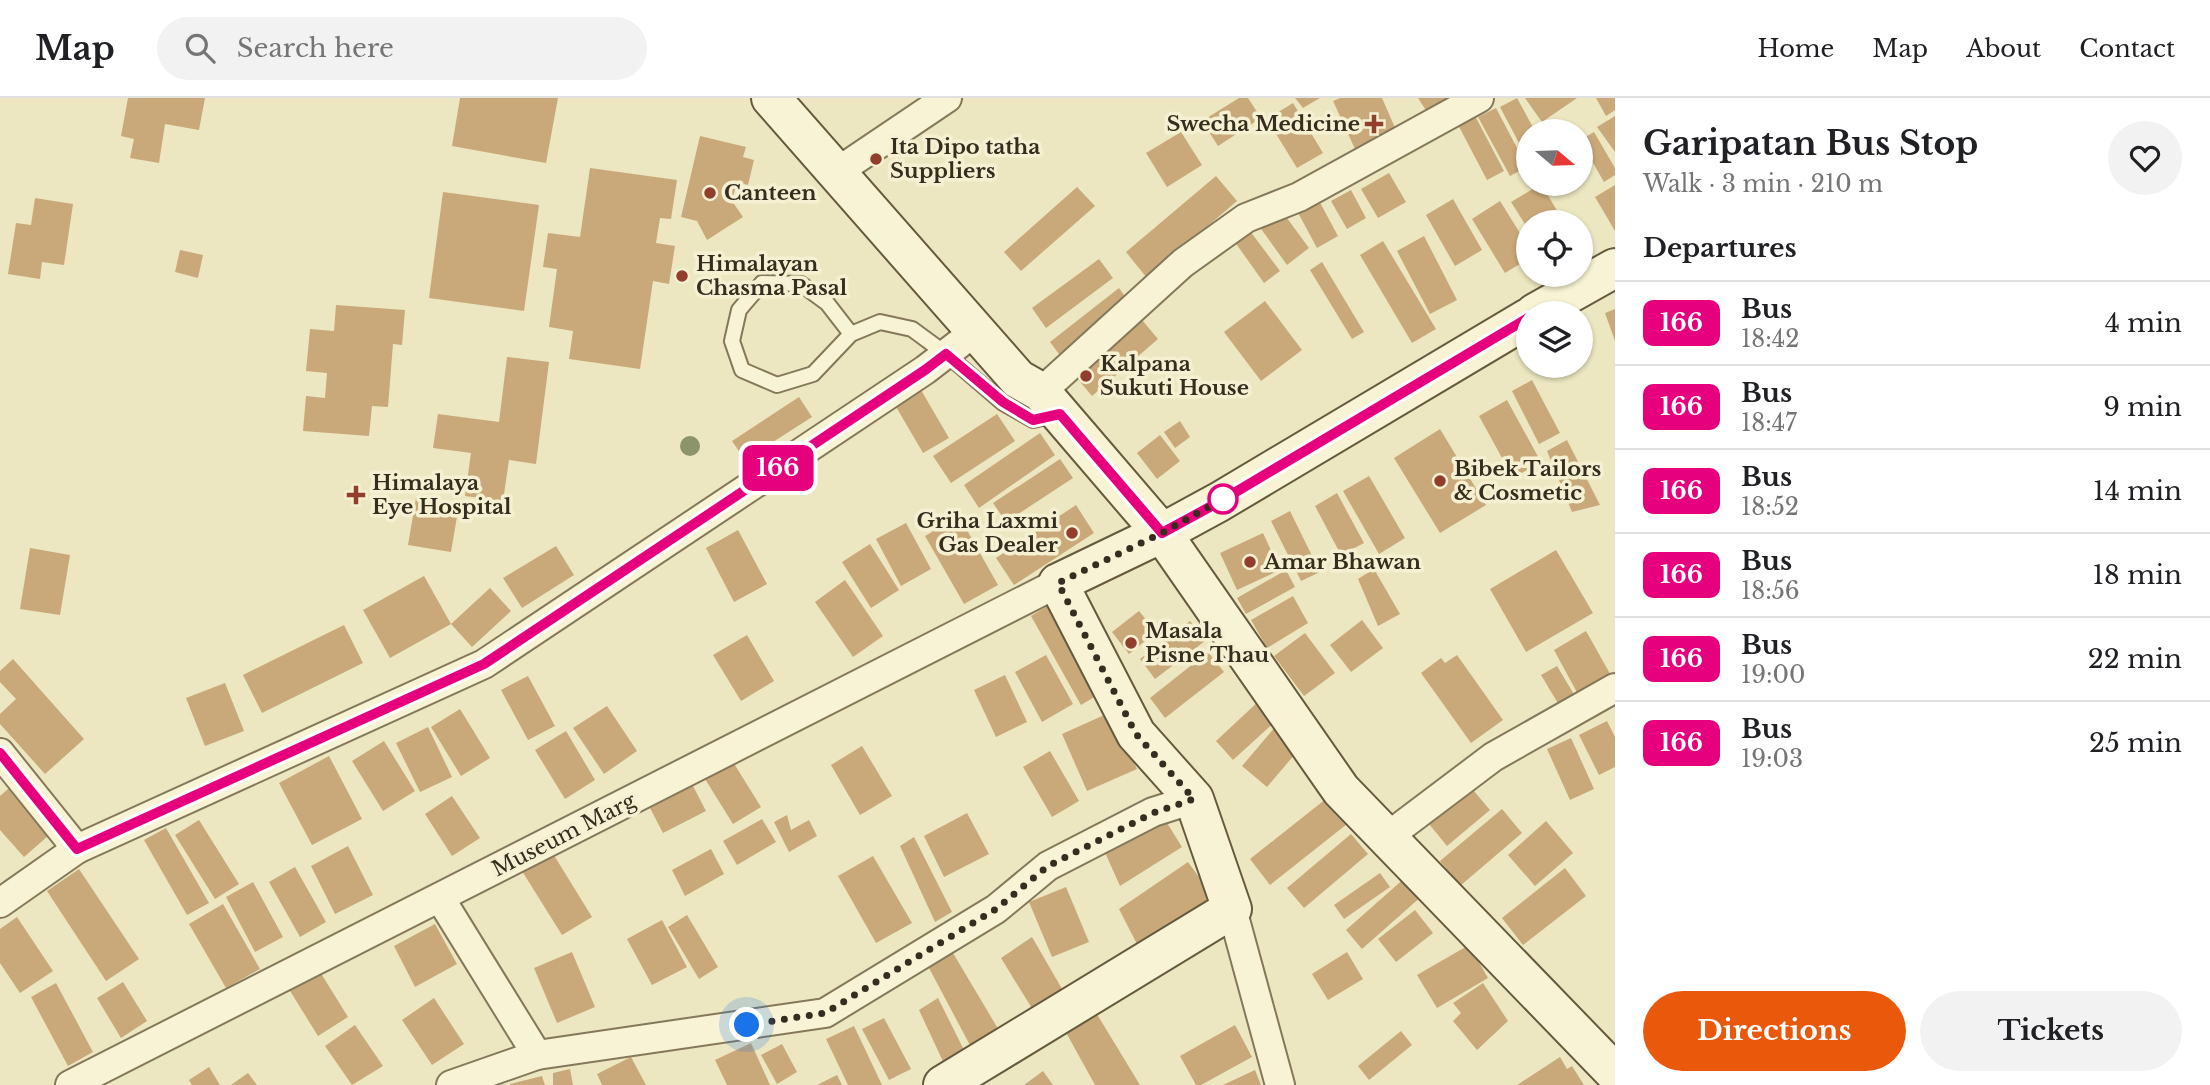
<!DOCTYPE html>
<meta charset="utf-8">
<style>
:root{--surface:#fff;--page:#f2f2f2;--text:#202124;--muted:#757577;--line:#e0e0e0;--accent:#ea580c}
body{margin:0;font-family:"Libre Baskerville",serif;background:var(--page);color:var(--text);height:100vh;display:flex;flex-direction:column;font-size:26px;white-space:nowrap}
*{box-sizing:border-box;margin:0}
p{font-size:23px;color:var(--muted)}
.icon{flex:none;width:38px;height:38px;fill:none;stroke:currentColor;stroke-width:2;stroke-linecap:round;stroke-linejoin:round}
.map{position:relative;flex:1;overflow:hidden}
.sheet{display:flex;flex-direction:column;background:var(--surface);width:595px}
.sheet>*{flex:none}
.badge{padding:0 14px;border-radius:10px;font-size:24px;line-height:46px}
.needle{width:46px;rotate:109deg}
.buttons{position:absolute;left:1516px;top:21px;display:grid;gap:14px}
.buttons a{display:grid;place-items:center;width:77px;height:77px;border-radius:50%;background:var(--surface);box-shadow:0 2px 5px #0004;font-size:35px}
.you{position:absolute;width:35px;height:35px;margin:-18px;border:5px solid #fff;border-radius:50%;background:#1a73e8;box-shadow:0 0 0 10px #1a73e833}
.map>.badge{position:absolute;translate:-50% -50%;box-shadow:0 0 0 4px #fff}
h2{padding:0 28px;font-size:26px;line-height:63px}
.round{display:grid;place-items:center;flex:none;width:74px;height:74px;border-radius:37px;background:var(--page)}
.overview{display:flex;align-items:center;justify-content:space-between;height:119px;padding:0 28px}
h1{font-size:33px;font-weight:800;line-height:52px}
.cta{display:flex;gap:14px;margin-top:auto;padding:14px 28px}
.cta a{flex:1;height:80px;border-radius:42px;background:var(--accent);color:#fff;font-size:28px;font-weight:800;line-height:80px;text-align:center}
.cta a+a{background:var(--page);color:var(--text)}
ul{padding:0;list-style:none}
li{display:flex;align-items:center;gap:21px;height:84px;padding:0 28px;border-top:2px solid var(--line)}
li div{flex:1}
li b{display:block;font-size:26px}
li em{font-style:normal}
li .badge{min-width:77px;font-weight:700;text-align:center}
header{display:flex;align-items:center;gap:42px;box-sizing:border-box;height:98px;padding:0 35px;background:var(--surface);border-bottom:2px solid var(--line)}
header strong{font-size:33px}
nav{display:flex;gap:38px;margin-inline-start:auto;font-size:24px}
.search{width:490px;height:63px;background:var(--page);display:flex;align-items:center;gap:18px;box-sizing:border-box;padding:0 24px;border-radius:38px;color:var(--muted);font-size:26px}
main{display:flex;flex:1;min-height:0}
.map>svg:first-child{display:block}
.building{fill:#c9a979}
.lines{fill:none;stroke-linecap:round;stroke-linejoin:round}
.lane-casing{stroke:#85785a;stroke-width:18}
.street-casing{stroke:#85785a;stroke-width:32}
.secondary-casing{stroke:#66593d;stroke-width:42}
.lane{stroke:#f7f3d4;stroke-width:14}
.street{stroke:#f7f3d4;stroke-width:28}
.secondary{stroke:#f7f3d4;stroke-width:38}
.tree{fill:#8c946b}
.line-casing{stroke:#fff;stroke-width:16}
.line{stroke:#e6007e;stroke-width:10}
.walk{stroke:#352d1d;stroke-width:7;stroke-dasharray:0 12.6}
.poi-dot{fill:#913e2c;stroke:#f4f0d1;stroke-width:2.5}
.stop-dot{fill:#fff;stroke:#e6007e;stroke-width:3.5}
.labels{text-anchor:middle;stroke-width:7;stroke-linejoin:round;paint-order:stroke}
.poi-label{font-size:21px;font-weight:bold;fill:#352d1d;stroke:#f4f0d1;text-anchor:start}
.street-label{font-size:21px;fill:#352d1d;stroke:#f4f0d1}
</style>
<header>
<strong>Map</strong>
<div class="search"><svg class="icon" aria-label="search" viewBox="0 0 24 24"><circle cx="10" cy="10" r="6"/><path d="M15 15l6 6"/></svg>Search here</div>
<nav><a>Home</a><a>Map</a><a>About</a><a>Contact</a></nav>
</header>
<main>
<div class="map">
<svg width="1615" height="987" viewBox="0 0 1615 987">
<rect width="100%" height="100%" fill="#ece7c1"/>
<g class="building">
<path d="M128,0h77l-6,32 -34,-6 -6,39 -29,-5 4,-19 -13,-3z"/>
<path d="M460,0h98l-12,65 -94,-17z"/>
<path d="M1239,0h9l13,20 -43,28 -16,-25z"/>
<path d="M1295,0h25l-17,10z"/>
<path d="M1340,0h42l14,32 -41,19 -22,-48z"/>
<path d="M1418,0h31l-22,14z"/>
<path d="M1517,0l18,33h-7v29l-28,-53z"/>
<path d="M1525,0h52l-35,24z"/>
<path d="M1596,0h19v12l-9,6z"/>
<path d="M1293,5l30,50 -26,15 -30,-49z"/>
<path d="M1496,10l31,59 -17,9 -32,-59z"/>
<path d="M1473,14l31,59 -17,9 -31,-59z"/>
<path d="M1615,18v36l-18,-25z"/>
<path d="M1181,34l21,33 -35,22 -21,-34z"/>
<path d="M1594,34l21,36v7l-11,7 -24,-42z"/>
<path d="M700,38l46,11 -3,10 11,3 -6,25 -11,-3 -5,19 11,16 -36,23 -10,-19 -16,-4z"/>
<path d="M590,70l87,12 -6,39 -11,-1 -4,25 19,3 -6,38 -16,-3 -13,88 -71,-10 4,-28 -24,-4 8,-58 -14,-2 5,-34 32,4z"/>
<path d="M1389,75l17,29 -28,16 -17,-29z"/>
<path d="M1216,78l21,25 -90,77 -21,-26z"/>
<path d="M1541,86l23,38h-36v7l-17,-27z"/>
<path d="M1615,87v46l-20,-34z"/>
<path d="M1077,89l18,19 -74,65 -17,-19z"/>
<path d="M1351,92l15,28 -19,11 -16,-28z"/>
<path d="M443,94l96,13 -15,106 -95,-13z"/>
<path d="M1317,99l21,39 -21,12 -21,-39z"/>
<path d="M35,100l38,6 -9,61 -22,-3 -2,17 -32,-5 8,-51 15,2z"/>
<path d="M1453,101l29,51 -27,16 -29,-51z"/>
<path d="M1500,103l28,45v13l-23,14 -33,-54z"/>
<path d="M1281,112l28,38 -22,17 -28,-39z"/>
<path d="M1247,129l33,44 -16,12 -32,-45z"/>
<path d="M1424,138l33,64 -27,14 -33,-63z"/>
<path d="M1383,143l53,88 -24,14 -52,-88z"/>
<path d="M180,152l23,5 -5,23 -23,-6z"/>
<path d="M1099,161l14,19 -67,50 -14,-20z"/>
<path d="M1322,164l42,70 -12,7 -42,-69z"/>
<path d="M1119,190l12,17 -69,53 -12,-16z"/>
<path d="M1265,203l37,49 -41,31 -37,-49z"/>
<path d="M336,207l69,5 -3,35 -9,-1 -5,63 -16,-1 -3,30 -66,-5 3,-35 19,2 2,-25 -21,-2 4,-42 24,2z"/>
<path d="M1615,211v32l-10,-28z"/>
<path d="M1137,216l21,25 -66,57 -21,-25z"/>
<path d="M507,259l42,5 -13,102 -27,-4 -6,41 -38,-5 6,-43 -38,-5 5,-34 61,8z"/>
<path d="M1532,282l28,53 -21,11 -27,-53z"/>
<path d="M921,292l28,48 -26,15 -28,-48z"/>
<path d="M799,299l13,20 -67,43 -13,-19z"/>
<path d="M1507,302l34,62 -28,16 -34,-62z"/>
<path d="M997,316l18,27 -64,42 -18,-27z"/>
<path d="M1180,323l10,16 -15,11 -11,-16z"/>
<path d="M1440,331l46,76 -46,28 -46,-75z"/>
<path d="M1040,335l15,22 -76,53 -15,-23z"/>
<path d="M1160,337l20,26 -23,18 -20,-26z"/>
<path d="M1567,342l33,65 -28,7 -25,-61z"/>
<path d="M1060,361l13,19 -67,44 -13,-19z"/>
<path d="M1369,378l36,62 -26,16 -36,-63z"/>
<path d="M1337,395l27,50 -23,12 -26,-49z"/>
<path d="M416,400l43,7 -8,47 -43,-7z"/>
<path d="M1076,407l18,28 -80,52 -18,-27z"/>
<path d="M1290,413l30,61 -19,9 -30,-60z"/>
<path d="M959,418l39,69 -34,19 -39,-68z"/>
<path d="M906,425l25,46 -30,17 -25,-47z"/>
<path d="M738,432l29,54 -33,18 -28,-54z"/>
<path d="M1263,435l17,37 -43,20 -17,-37z"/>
<path d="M870,446l29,46 -28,18 -29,-46z"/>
<path d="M556,448l18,29 -52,33 -19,-30z"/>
<path d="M30,450l40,7 -10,60 -40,-6z"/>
<path d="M1556,452l37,63 -67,39 -36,-63z"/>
<path d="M1374,471l26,45 -22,12 -20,-47z"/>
<path d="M1286,472l9,17 -49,27 -9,-16z"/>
<path d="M424,478l27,48 -61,34 -27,-48z"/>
<path d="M845,482l38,56 -30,21 -38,-55z"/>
<path d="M490,490l21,23 -39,36 -21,-23z"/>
<path d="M1293,498l15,27 -41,25 -16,-28z"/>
<path d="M1056,503l50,89 -25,15 -50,-89z"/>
<path d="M1139,513l17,21 -27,22 -17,-22z"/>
<path d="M1362,522l21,28 -32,24 -21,-27z"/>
<path d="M1190,523l15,20 -50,38 -15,-20z"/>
<path d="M344,527l19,38 -101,50 -19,-38z"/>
<path d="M1586,533l27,48 -33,19 -26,-48z"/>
<path d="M1305,535l30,40 -31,23 -30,-40z"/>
<path d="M747,537l27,46 -33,20 -28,-46z"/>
<path d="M1208,554l16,20 -59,46 -15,-20z"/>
<path d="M1046,557l27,49 -31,18 -27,-50z"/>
<path d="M1457,557l46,65 -32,23 -50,-70 20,-15 4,5z"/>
<path d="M13,561l71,80 -39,35 -45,-50v-10l16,-15 -16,-17v-11z"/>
<path d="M1557,568l21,35 -16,9 -21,-35z"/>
<path d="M1005,577l22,47 -31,15 -22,-47z"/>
<path d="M528,578l27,50 -27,14 -27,-50z"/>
<path d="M225,585l19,48 -39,15 -19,-48z"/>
<path d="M1260,602l18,19 -45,41 -17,-19z"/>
<path d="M607,608l30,45 -33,23 -31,-46z"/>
<path d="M460,611l30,49 -29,18 -30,-49z"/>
<path d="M1111,614l26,57 -50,22 -25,-57z"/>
<path d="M1607,623l8,16v30l-16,8 -20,-40z"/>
<path d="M1276,628l25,21 -34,40 -25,-21z"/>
<path d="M428,629l24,50 -32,15 -24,-49z"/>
<path d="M566,633l29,49 -30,19 -30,-49z"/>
<path d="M1571,640l23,51 -24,11 -23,-51z"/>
<path d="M384,643l31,50 -32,20 -31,-50z"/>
<path d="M862,648l30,50 -32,19 -29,-50z"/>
<path d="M1050,653l29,50 -27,16 -29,-50z"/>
<path d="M329,658l33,63 -50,26 -33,-62z"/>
<path d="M733,664l28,45 -28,17 -28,-45z"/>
<path d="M15,685l41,46 -32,28 -24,-27v-34z"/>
<path d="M1468,686l22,26 -43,36 -22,-27z"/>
<path d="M693,688l13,25 -43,22 -13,-25z"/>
<path d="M452,698l28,42 -28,18 -27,-42z"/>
<path d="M1327,700l20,26 -77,61 -20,-26z"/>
<path d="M1502,711l20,24 -62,53 -20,-25z"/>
<path d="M967,715l22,41 -45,23 -20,-41z"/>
<path d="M787,717l4,15 18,-10 8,16 -28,16 -15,-30z"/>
<path d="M1164,720l18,29 -62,39 -17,-38z"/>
<path d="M762,721l14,23 -39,23 -14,-24z"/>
<path d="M199,722l40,64 -24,15 -40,-64z"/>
<path d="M1546,723l27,32 -38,33 -27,-31z"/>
<path d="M166,730l43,75 -22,12 -43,-75z"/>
<path d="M1351,736l17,20 -64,54 -17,-20z"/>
<path d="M914,739l38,75 -17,10 -35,-76z"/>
<path d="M348,748l25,49 -38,19 -24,-48z"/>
<path d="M711,751l13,25 -39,22 -13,-26z"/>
<path d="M552,754l40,65 -30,18 -40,-64z"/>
<path d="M873,758l39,67 -36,20 -38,-67z"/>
<path d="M1188,764l27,37 -76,49 -20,-39z"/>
<path d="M295,769l31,55 -26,15 -31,-55z"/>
<path d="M1565,770l21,28 -63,49 -21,-27z"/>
<path d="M79,771l60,90 -33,22 -59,-90z"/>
<path d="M1380,775l10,14 -46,32 -10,-14z"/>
<path d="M1407,778l16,19 -61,54 -16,-19z"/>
<path d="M253,784l30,55 -28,15 -29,-55z"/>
<path d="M1066,789l23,55 -37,15 -23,-55z"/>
<path d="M223,806l37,65 -34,19 -37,-64z"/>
<path d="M1415,812l18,23 -37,29 -18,-23z"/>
<path d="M687,817l31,52 -19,12 -31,-52z"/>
<path d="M17,819l36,54 -33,22 -20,-30v-34z"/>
<path d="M662,822l25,47 -35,18 -25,-46z"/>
<path d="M435,826l22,40 -42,23 -21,-41z"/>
<path d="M1032,839l33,57 -32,16 -32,-52z"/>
<path d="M1469,847l19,33 -51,30 -20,-33z"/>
<path d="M572,854l23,55 -38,16 -23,-55z"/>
<path d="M1347,854l16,27 -35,21 -16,-26z"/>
<path d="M953,855l47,79 -28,17 -43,-81z"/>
<path d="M317,869l31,50 -30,19 -31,-50z"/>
<path d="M123,884l24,39 -26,17 -24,-40z"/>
<path d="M56,885l37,69 -25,14 -37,-69z"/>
<path d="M1483,885l25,38 -31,29 -24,-29 8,-8 -8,-10z"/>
<path d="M434,900l30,46 -32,21 -30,-45z"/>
<path d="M938,900l28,56 -19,16 -28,-60z"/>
<path d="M1092,908l48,79h-45l-32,-58z"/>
<path d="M884,920l27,51 -22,11 -27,-51z"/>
<path d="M355,927l28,41 -31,19 -27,-39z"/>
<path d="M1235,927l17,32 -51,28h-5l-16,-29z"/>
<path d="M854,928l28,59h-34l-22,-46z"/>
<path d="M1401,933l11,14 -43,35 -11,-14z"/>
<path d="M751,945l19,42h-43l-12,-25z"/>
<path d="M782,946l15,28 -20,12 -16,-29z"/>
<path d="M631,959l15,28h-44l-5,-11z"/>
<path d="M1560,959l7,12 5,-3 12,19h-67z"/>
<path d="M209,969l11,18h-28l-3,-5z"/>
<path d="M570,971l3,16h-20v-12z"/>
<path d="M1255,972l6,15h-38z"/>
<path d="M1043,973l10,14h-29z"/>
<path d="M248,975l9,12h-26z"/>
<path d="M837,977l5,10h-25z"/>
<path d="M542,978l3,9h-35v-1z"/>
</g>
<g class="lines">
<defs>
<path id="lane" d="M851,236l-24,-31 -26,-19 -39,-1 -23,27 -7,31 10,29 35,15 36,-11 38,-40 29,-12 32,7 34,25 57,49 30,17 22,-5"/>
<g id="street">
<path d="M837,74l110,-74"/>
<path d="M1041,294l142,-129 63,-45 53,-21 180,-99"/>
<path d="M0,655l77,96 407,-185 441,-294 52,-40"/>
<path d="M1387,739l106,-80 122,-69"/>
<path d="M440,800l97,157"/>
<path d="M0,805l77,-54"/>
<path d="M1232,811l48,176"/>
<path d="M70,987l988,-502"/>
<path d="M451,987l86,-30 288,-42 171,-104 52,-43 105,-54 41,-13"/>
</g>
<g id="secondary">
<path d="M771,0l247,281 23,13 121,141 179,257 274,283"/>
<path d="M1535,215l80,-45"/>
<path d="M943,987l289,-176 -38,-110 -58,-65 -78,-151 104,-50 57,-31 309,-184"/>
</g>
</defs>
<use href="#lane" class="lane-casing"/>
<use href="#street" class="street-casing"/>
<use href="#secondary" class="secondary-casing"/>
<use href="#lane" class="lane"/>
<use href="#street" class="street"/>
<use href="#secondary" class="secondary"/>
</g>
<circle class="tree" cx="690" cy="348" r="10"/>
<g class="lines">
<defs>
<path id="line" d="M0,655l77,96 407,-185 441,-294 21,-16 57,48 30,18 27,-6 102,119 57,-31 309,-184"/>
</defs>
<use href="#line" class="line-casing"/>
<use href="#line" class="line"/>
<path class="walk" d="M747,927l78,-12 171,-104 52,-43 105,-53 41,-14 -58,-65 -78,-151 104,-50 61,-34"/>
</g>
<g class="poi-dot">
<path d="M1370.5 15.5h7v7h7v7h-7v7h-7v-7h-7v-7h7z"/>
<circle cx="876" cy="61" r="7"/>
<circle cx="710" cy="95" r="7"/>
<circle cx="682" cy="178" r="7"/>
<circle cx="1086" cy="278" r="7"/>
<circle cx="1440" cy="383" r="7"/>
<path d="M352.5 386.5h7v7h7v7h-7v7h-7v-7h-7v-7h7z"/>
<circle cx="1072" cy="435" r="7"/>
<circle cx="1250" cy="464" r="7"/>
<circle cx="1131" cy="545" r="7"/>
</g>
<circle class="stop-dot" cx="1223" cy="401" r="14"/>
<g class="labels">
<g class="poi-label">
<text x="1360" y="33" text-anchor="end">Swecha Medicine</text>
<text x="890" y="56">Ita Dipo tatha<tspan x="890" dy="24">Suppliers</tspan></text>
<text x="724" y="102">Canteen</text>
<text x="696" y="173">Himalayan<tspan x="696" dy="24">Chasma Pasal</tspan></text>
<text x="1100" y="273">Kalpana<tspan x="1100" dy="24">Sukuti House</tspan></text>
<text x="1454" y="378">Bibek Tailors<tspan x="1454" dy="24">&amp; Cosmetic</tspan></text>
<text x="372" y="392">Himalaya<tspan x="372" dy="24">Eye Hospital</tspan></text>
<text x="1058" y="430" text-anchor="end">Griha Laxmi<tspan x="1058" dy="24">Gas Dealer</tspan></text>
<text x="1264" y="471">Amar Bhawan</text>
<text x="1145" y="540">Masala<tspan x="1145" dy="24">Pisne Thau</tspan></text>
</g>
<g class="street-label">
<text transform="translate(564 737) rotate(-27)" y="7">Museum Marg</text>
</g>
</g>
</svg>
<div class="buttons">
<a><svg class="needle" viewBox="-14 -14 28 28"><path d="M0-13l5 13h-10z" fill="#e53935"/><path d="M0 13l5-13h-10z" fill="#757577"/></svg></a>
<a><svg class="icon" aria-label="locate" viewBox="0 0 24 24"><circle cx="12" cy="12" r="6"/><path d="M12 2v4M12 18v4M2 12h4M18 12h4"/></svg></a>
<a><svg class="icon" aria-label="layers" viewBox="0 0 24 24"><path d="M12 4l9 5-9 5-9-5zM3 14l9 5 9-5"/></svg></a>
</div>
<div class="you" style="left:747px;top:927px"></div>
<b class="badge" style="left:778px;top:370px;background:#e6007e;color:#fff">166</b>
</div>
<section class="sheet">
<div class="overview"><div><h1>Garipatan Bus Stop</h1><p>Walk · 3 min · 210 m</p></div><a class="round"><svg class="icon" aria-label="heart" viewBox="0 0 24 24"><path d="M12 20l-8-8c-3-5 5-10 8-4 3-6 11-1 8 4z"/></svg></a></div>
<h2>Departures</h2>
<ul>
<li><span class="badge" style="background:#e6007e;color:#fff">166</span><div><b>Bus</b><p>18:42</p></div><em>4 min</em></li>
<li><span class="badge" style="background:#e6007e;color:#fff">166</span><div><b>Bus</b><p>18:47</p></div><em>9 min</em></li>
<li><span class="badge" style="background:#e6007e;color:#fff">166</span><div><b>Bus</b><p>18:52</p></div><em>14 min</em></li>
<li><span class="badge" style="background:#e6007e;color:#fff">166</span><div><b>Bus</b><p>18:56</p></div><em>18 min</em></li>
<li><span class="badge" style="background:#e6007e;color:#fff">166</span><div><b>Bus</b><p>19:00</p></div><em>22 min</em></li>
<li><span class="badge" style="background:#e6007e;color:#fff">166</span><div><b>Bus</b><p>19:03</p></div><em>25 min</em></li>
</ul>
<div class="cta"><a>Directions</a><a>Tickets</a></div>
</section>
</main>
